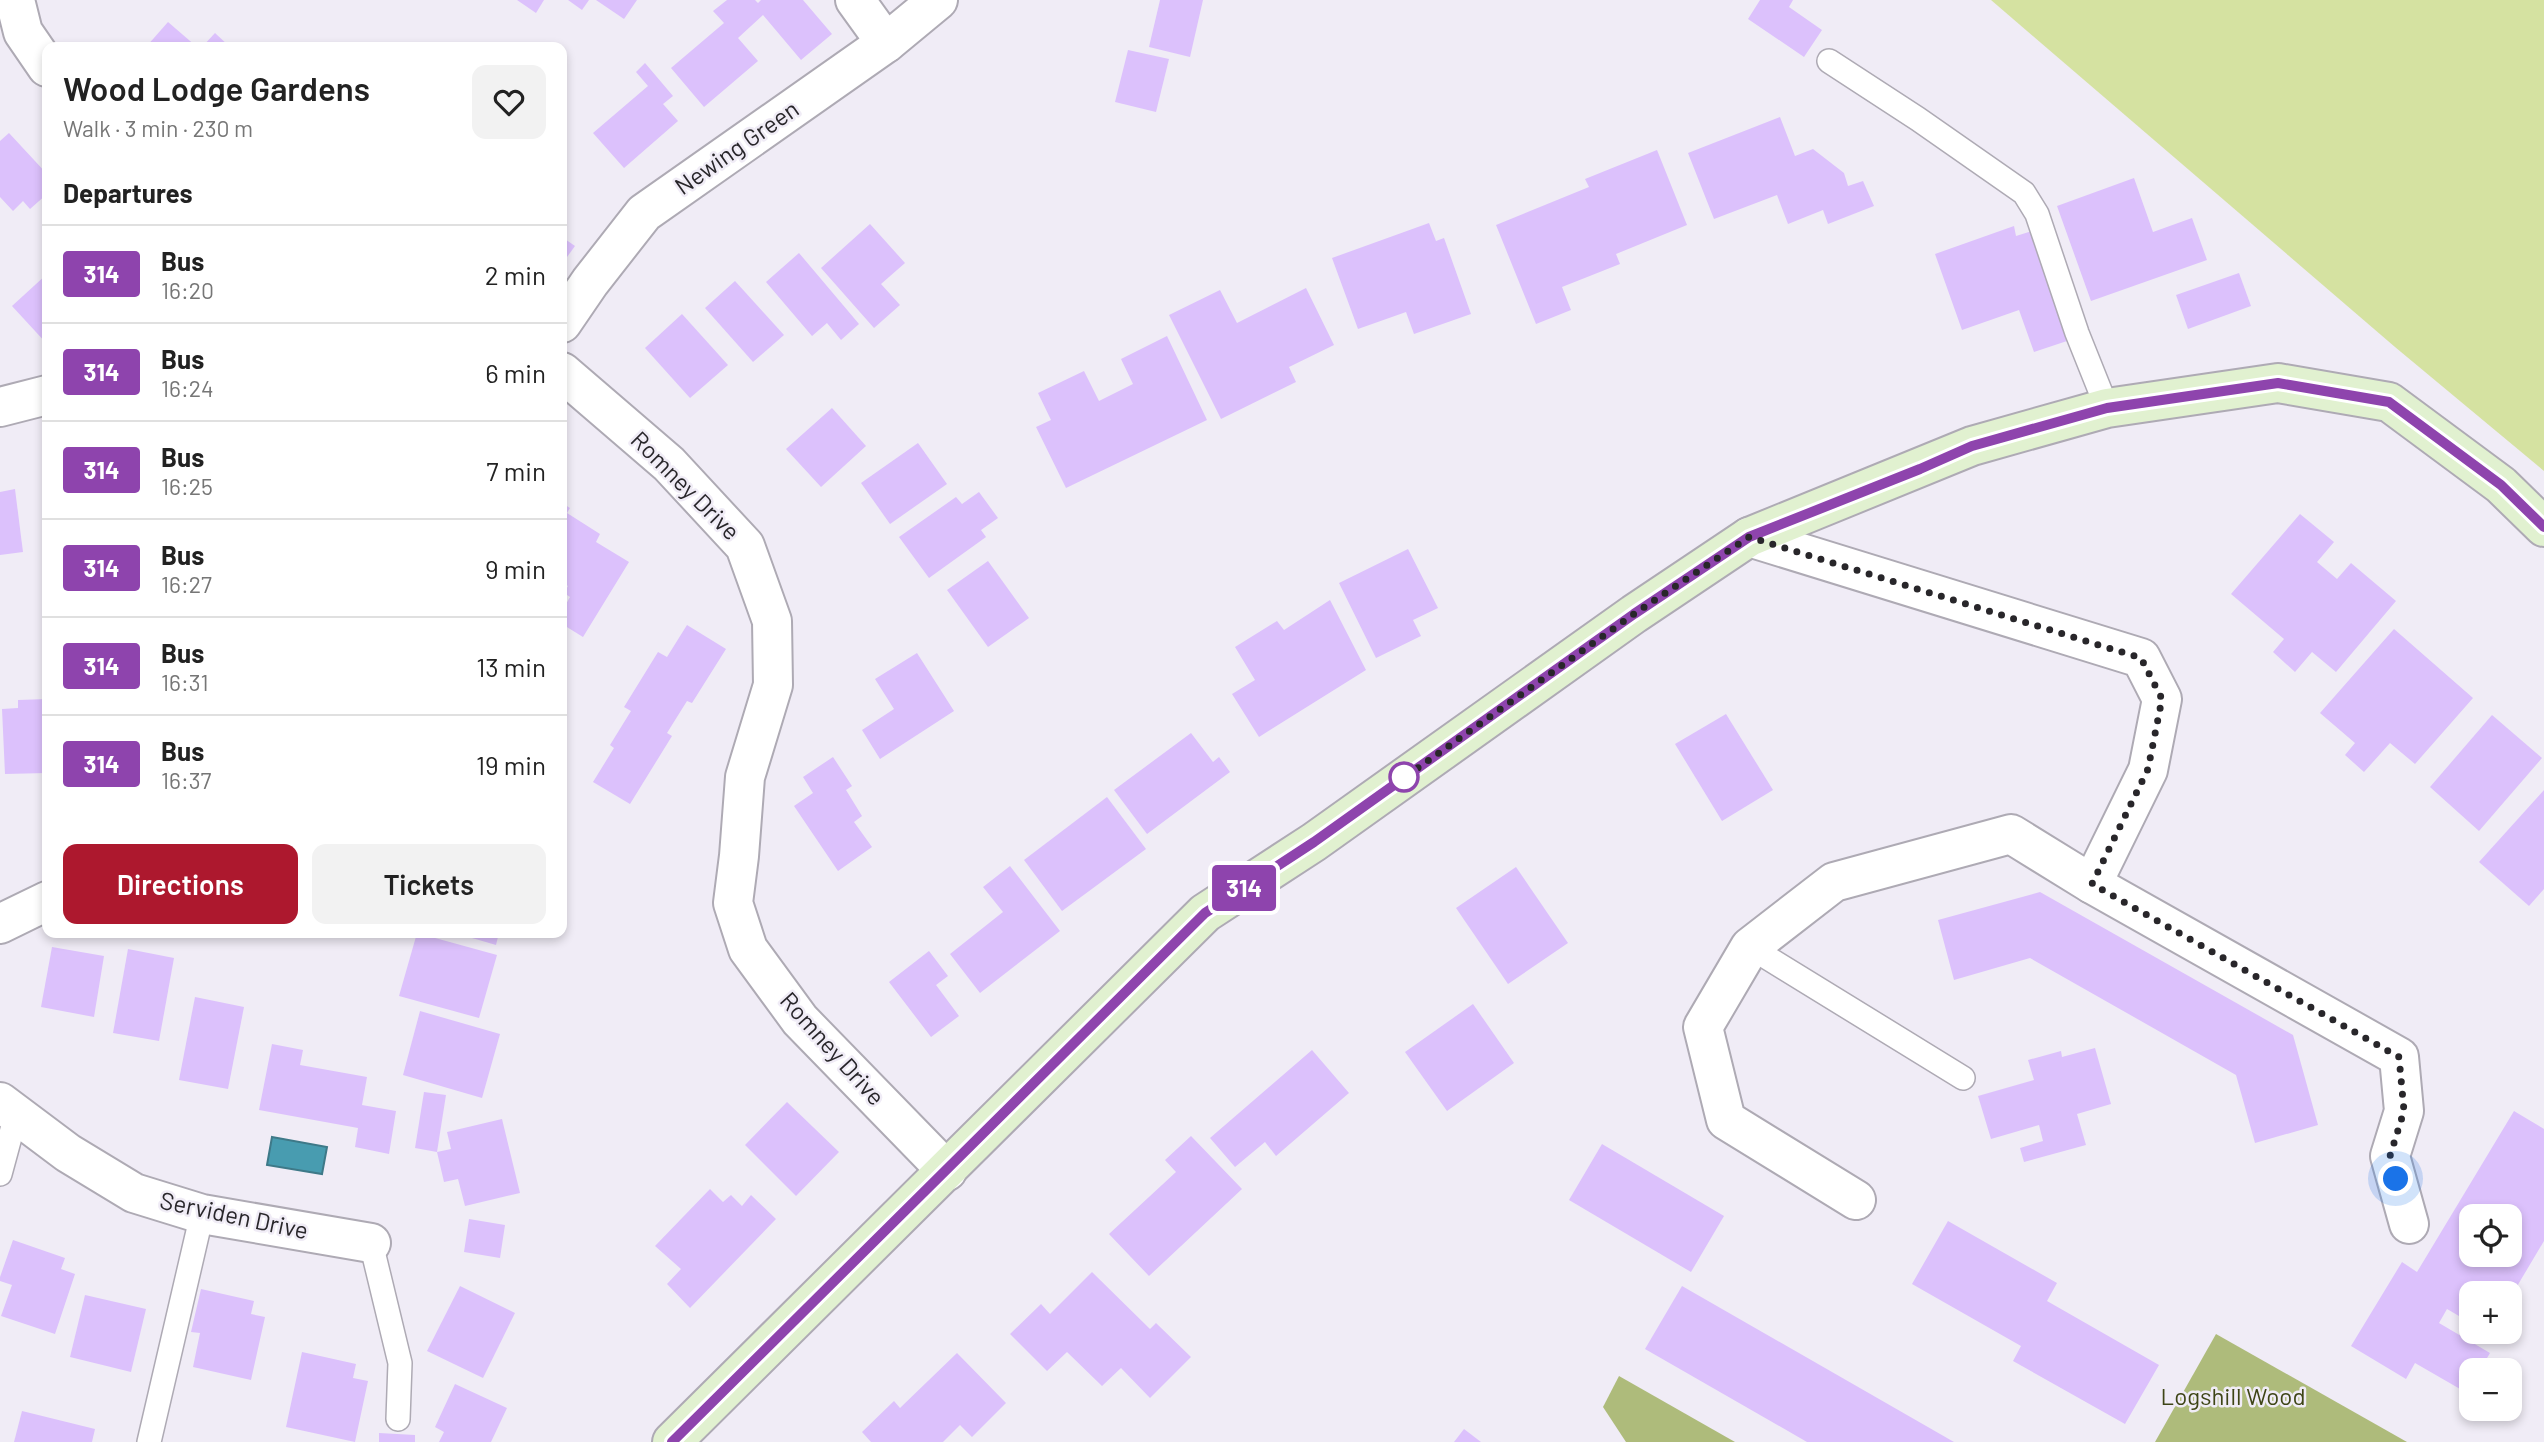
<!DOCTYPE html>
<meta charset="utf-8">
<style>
:root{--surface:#fff;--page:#f2f2f2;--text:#222;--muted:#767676;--line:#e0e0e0;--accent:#ad182e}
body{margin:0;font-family:Barlow,sans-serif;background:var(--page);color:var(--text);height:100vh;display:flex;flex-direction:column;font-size:26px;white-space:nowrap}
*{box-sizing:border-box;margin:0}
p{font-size:23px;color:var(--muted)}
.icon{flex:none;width:38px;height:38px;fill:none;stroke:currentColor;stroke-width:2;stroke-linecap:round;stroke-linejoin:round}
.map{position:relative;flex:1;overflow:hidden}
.details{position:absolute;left:42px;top:42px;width:525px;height:896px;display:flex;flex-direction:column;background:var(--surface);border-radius:14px;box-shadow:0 4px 10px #0003}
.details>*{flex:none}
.badge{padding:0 14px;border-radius:5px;font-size:24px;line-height:46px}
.tools{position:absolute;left:2459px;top:1204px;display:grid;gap:14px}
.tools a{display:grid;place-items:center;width:63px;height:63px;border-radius:14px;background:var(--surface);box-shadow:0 4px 10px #0003;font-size:35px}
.you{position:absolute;width:35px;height:35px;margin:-18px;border:5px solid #fff;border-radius:50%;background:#1a73e8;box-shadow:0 0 0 10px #1a73e833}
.map>.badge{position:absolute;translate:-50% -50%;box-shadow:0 0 0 4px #fff}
h2{padding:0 21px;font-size:26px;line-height:63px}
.round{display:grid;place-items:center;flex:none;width:74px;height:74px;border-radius:14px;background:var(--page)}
.headline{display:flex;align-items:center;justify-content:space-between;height:119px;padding:0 21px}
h1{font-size:33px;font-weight:600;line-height:52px}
.action{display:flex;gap:14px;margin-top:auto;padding:14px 21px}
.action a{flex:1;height:80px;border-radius:14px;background:var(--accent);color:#fff;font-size:28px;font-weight:600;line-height:80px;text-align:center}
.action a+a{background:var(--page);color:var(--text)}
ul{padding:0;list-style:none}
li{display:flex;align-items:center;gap:21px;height:98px;padding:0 21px;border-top:2px solid var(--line)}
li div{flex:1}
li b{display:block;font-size:26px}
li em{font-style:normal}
li .badge{min-width:77px;font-weight:700;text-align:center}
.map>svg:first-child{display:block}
.green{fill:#d5e2a1}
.forest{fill:#aebb7b}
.water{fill:#489cb0;stroke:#3e7988;stroke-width:2}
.building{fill:#dcc1fc;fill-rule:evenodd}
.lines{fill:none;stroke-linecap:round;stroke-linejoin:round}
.lane-casing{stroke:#aeaab4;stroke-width:26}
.street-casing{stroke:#aeaab4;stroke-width:42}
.secondary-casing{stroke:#aeaab4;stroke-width:42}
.lane{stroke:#fff;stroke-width:23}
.street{stroke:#fff;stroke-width:38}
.secondary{stroke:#e1f1d0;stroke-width:38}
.line-casing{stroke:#fff;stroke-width:16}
.line{stroke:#8e44ad;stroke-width:10}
.walk{stroke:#28262a;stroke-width:7;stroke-dasharray:0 12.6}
.stop-dot{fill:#fff;stroke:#8e44ad;stroke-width:3.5}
.labels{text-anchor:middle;stroke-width:5;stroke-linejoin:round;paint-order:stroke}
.street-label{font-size:24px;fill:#28262a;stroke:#f0ecf6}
.park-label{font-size:24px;fill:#3e4516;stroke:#f0ecf6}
</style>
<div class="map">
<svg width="2544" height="1442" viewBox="0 0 2544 1442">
<rect width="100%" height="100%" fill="#f0ecf6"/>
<path class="green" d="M1991,0h553v471l-149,-124z"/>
<g class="forest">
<path d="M2216,1334l191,108h-252z"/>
<path d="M1619,1376l116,66h-109l-23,-35z"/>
</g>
<path class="water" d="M272,1137l55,10 -5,27 -55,-9z"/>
<g class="building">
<path d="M517,0h27l-8,13z"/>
<path d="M568,0h21l-7,10z"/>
<path d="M596,0h41l-13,19z"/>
<path d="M727,0h28l3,3 3,-3h42l29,34 -31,26 -38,-45 -25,23 20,23 -54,46 -33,-39 53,-45 -11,-12z"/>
<path d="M1160,0h43l-13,57 -41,-10z"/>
<path d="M1760,0h33l-4,7 33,23 -18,27 -56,-38z"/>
<path d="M168,22l29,25h-51z"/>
<path d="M215,33l15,14h-28z"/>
<path d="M1128,50l41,9 -13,53 -41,-10z"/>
<path d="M645,63l28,33 -10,8 15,17 -54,47 -31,-35 55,-47 -12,-14z"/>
<path d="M1780,117l15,39 18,-7 31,24 4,13 15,-5 11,25 -46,18 -5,-14 -35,14 -11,-29 -63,24 -26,-66z"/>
<path d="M9,133l38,41v20l-17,15 -7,-8 -10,10 -13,-14v-56z"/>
<path d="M1657,150l30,75 -71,29 4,10 -58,23 9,23 -35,14 -40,-99 93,-38 -4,-8z"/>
<path d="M2134,178l19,54 39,-14 15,42 -116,41 -34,-95z"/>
<path d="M1429,223l7,18 8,-3 27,76 -57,20 -8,-22 -48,17 -26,-71z"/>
<path d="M870,224l35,39 -24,21 19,21 -26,23 -53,-60z"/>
<path d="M2014,226l2,10 16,-5 38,109 -36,12 -15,-42 -57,20 -27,-76z"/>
<path d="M562,237l13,9 -13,18z"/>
<path d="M799,253l60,71 -18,16 -14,-17 -15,13 -46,-54z"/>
<path d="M2239,273l12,33 -63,23 -12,-34z"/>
<path d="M47,274v70l-35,-38z"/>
<path d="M735,281l49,54 -31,27 -48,-54z"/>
<path d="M1306,288l28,57 -45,22 7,15 -75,37 -52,-104 51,-25 17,33z"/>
<path d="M682,314l46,51 -38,33 -45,-50z"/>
<path d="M1167,336l40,84 -141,68 -30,-61 15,-7 -13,-27 46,-22 15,30 34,-17 -12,-25z"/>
<path d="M832,408l34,38 -45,41 -35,-38z"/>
<path d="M918,443l29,41 -57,40 -29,-41z"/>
<path d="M15,489l8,63 -23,3v-63z"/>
<path d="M979,492l19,26 -17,12 5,7 -57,41 -30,-41 57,-40 6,7z"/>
<path d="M562,503l8,5 -3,5 33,21 -4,8 33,20 -46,75 -21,-13v-13l8,-14 -6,-4 4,-7 -6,-4z"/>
<path d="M2300,514l34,28 -17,20 20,17 14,-16 45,38 -60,71 -24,-20 -17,20 -22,-20 11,-13 -53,-45z"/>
<path d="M1408,549l30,59 -25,12 8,16 -45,22 -37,-75z"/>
<path d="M988,561l41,57 -41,29 -41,-57z"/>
<path d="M1330,600l36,70 -107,67 -27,-43 23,-14 -20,-33 42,-26 7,9z"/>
<path d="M687,625l39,24 -34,54 -5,-2 -20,32 5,3 -42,68 -37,-22 21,-34 -4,-3 21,-34 -7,-4 34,-55 9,5z"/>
<path d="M2394,629l79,69 -58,66 -25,-21 -26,29 -19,-17 10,-12 -35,-30z"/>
<path d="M917,653l37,58 -74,48 -18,-29 32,-21 -19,-30z"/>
<path d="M47,699v74l-42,1 -3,-65 16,-1v-8z"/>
<path d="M1726,714l47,76 -51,31 -47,-77z"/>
<path d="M2492,715l50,43 -63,73 -49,-44z"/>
<path d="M1191,733l22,29 6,-5 11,15 -83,62 -33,-44z"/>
<path d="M833,757l19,29 -6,4 16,26 -8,6 18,25 -34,24 -44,-65 19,-13 -10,-16z"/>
<path d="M2544,790v99l-15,17 -50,-44z"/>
<path d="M1107,797l39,52 -84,62 -38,-51z"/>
<path d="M1010,866l50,65 -80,62 -30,-39 53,-42 -20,-25z"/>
<path d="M1516,867l52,76 -60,41 -52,-76z"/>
<path d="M2040,892l253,143 25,90 -63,18 -19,-68 -206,-117 -76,22 -16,-60z"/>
<path d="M417,933l80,22 -18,63 -80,-22z"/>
<path d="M455,933h44l-3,12z"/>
<path d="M52,947l52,9 -10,61 -53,-10z"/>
<path d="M128,949l46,9 -15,83 -46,-8z"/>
<path d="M929,951l19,25 -12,9 23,31 -28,21 -42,-55z"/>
<path d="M195,997l49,10 -16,82 -49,-9z"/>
<path d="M1473,1004l41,59 -67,48 -42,-59z"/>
<path d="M420,1011l80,23 -18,64 -79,-23z"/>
<path d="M272,1044l31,6 -3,15 67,12 -5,28 34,6 -7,43 -34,-7 3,-19 -99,-18z"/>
<path d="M2095,1048l16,56 -34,10 9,31 -62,17 -4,-14 23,-7 -4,-16 -48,14 -13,-43 56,-16 -6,-20 33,-9 1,6z"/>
<path d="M1312,1050l37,43 -73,63 -11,-14 -30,25 -25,-29z"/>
<path d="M424,1092l22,3 -9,57 -22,-4z"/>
<path d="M787,1102l52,50 -43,44 -51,-51z"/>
<path d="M2514,1111l30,18v112l-34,57v-5h-39v30l-24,-14 -8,14 51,30 -10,17h-9v15l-4,8 -52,-30 -9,16 -55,-33 51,-84 15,10zM2471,1216h39v39h-39z"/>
<path d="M502,1119l18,74 -55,13 -7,-27 -14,3 -7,-30 14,-3 -4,-17z"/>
<path d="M1191,1136l51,53 -93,87 -40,-42 67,-62 -11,-12z"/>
<path d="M1602,1144l122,72 -33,56 -122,-72z"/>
<path d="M710,1189l13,13 8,-7 11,11 9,-11 25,24 -86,89 -23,-24 14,-15 -26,-23z"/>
<path d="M469,1219l36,6 -5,33 -36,-6z"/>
<path d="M1948,1221l109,62 -10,18 112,64 -34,59 -112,-63 8,-15 -109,-62z"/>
<path d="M13,1240l52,18 -4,11 14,5 -20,60 -54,-18 11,-31 -12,-4v-4z"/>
<path d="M1092,1272l58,57 6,-6 35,34 -41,41 -29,-30 -19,18 -35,-34 -20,19 -37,-37 31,-30 9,10z"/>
<path d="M460,1286l55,27 -32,65 -56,-27z"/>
<path d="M1682,1286l272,156h-147l-162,-93z"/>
<path d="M201,1289l53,12 -3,13 14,3 -14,63 -58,-13 7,-34 -9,-1z"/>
<path d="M85,1295l61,14 -15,63 -61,-15z"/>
<path d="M302,1352l54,12 -3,14 15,3 -13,61 -69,-15z"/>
<path d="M957,1353l49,50 -34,34 -12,-12 -17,17h-72l-9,-10 32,-31 6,7z"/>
<path d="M455,1384l52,24 -16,34h-52l5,-10 -9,-5z"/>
<path d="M22,1411l73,18 -3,13h-78z"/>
<path d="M1464,1429l17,13h-27z"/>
<path d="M379,1433l36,2v7h-36z"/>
</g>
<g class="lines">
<defs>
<g id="lane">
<path d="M1829,61l89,58 106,74 13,21 40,119 30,75"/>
<path d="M1750,947l213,131"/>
<path d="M0,1174l16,-59"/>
<path d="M371,1243l29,120 -2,56"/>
<path d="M149,1442l53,-228"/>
</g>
<g id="street">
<path d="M15,0l8,32 24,35"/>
<path d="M855,0l31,43"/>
<path d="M562,323l28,-41 54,-69 242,-170 52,-43"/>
<path d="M562,372l107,92 76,82 27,75 1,64 -28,92 -6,79 -6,47 15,46 52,71 147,151"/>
<path d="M0,407l47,-12"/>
<path d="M1749,537l392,121 21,41 -14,71 -56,114"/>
<path d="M0,924l47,-23"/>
<path d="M0,1102l68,51 66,40 68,21 169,29"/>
<path d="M1856,1200l-130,-80 -23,-93 47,-80 84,-65 177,-48 81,50 307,173 5,54 -14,45 19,68"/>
</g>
<path id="secondary" d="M672,1442l533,-529 109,-71 320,-228 115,-77 223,-91 135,-38 171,-25 111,19 112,83 43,42"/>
</defs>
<use href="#lane" class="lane-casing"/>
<use href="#street" class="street-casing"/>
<use href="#secondary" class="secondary-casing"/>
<use href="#lane" class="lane"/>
<use href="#street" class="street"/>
<use href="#secondary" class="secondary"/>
</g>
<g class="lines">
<defs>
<path id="line" d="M672,1442l533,-529 109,-71 320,-228 115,-77 171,-68 52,-23 135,-38 171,-25 111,19 112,83 43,42"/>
</defs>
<use href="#line" class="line-casing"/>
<use href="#line" class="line"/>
<path class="walk" d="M1404,777l-3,3 233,-166 115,-77 392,121 21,41 -14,70 -56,115 307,173 5,54 -14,45 6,23"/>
</g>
<circle class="stop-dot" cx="1404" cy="777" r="14"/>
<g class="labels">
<g class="street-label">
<text transform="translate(737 148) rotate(-35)" y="8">Newing Green</text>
<text transform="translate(685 486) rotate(45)" y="8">Romney Drive</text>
<text transform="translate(832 1049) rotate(48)" y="8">Romney Drive</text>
<text transform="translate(234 1216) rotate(12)" y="8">Serviden Drive</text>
</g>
<g class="park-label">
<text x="2233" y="1405">Logshill Wood</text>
</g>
</g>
</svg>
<div class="tools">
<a><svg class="icon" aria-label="locate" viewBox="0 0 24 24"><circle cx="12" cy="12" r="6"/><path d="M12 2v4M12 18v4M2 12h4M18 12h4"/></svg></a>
<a>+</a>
<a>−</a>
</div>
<div class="you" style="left:2396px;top:1179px"></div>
<b class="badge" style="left:1244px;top:888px;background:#8e44ad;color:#fff">314</b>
<section class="details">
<div class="headline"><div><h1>Wood Lodge Gardens</h1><p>Walk · 3 min · 230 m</p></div><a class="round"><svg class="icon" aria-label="heart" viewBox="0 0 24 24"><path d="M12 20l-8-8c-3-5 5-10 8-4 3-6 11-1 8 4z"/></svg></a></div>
<h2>Departures</h2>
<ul>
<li><span class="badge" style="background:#8e44ad;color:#fff">314</span><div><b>Bus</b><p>16:20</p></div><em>2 min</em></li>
<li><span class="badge" style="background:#8e44ad;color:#fff">314</span><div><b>Bus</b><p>16:24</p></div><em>6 min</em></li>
<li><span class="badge" style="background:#8e44ad;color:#fff">314</span><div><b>Bus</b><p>16:25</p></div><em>7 min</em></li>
<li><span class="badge" style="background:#8e44ad;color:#fff">314</span><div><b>Bus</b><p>16:27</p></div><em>9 min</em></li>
<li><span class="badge" style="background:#8e44ad;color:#fff">314</span><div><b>Bus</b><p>16:31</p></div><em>13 min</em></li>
<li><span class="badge" style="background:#8e44ad;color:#fff">314</span><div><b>Bus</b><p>16:37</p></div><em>19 min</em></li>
</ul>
<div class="action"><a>Directions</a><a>Tickets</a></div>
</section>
</div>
